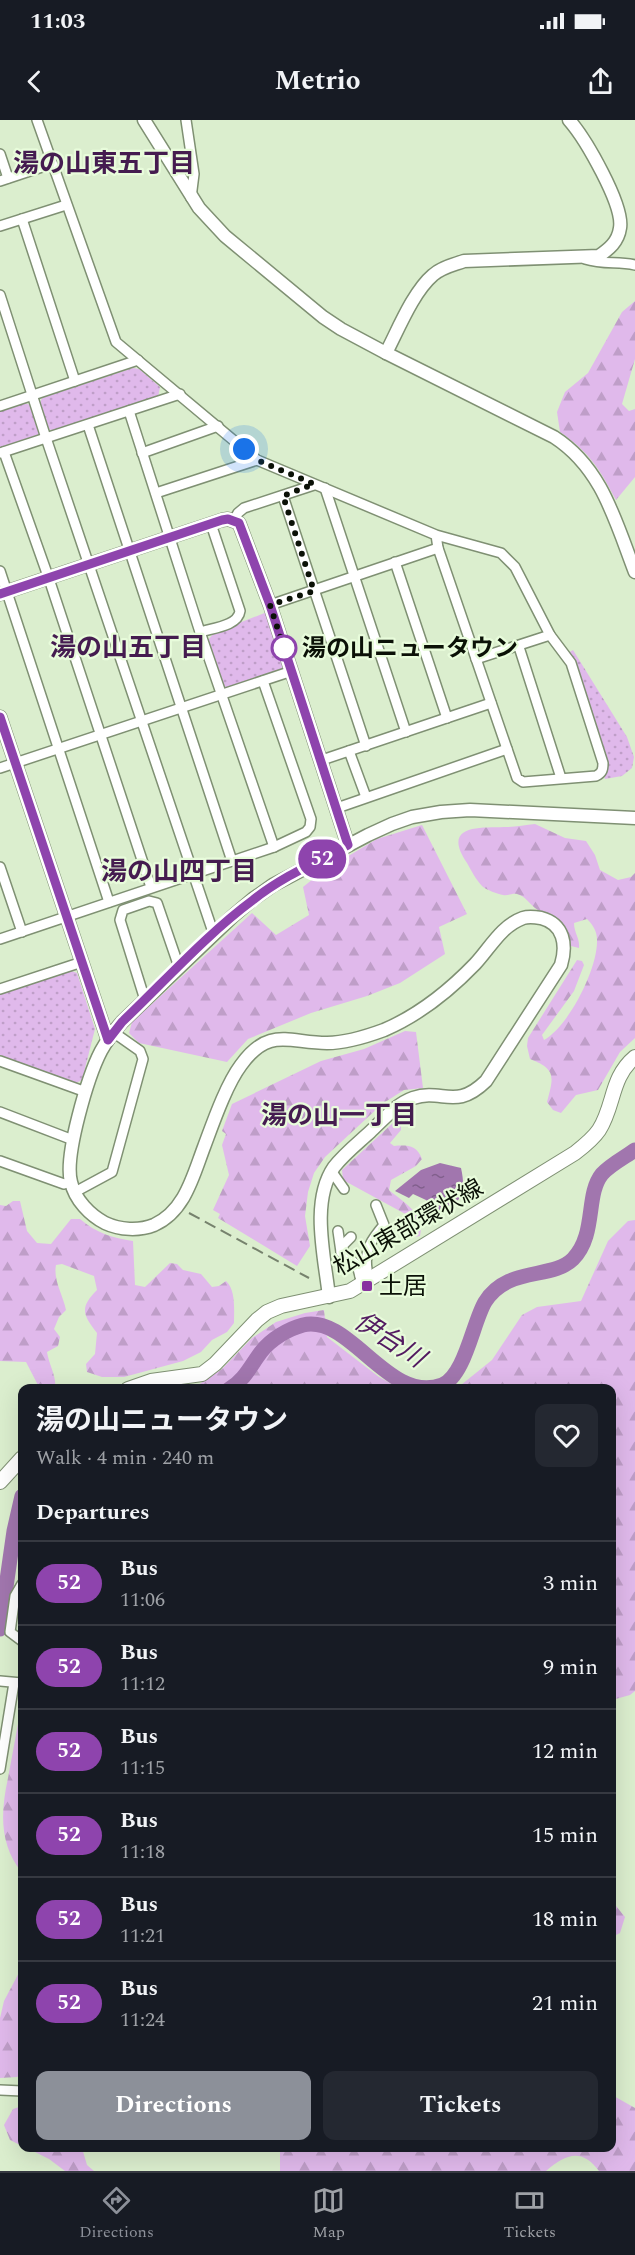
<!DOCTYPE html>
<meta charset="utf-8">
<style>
:root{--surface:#171b24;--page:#242831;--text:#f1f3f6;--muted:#9ea1a6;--line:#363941;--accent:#8c9099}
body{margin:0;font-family:Spectral,"Noto Sans JP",serif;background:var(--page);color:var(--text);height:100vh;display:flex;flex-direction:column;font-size:22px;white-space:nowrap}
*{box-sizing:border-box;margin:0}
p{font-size:20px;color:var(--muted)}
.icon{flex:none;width:33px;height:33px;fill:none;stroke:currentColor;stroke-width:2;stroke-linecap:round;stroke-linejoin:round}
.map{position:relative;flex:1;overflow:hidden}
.sheet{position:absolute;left:18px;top:1264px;width:598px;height:768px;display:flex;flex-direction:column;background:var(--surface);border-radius:12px;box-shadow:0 6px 24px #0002}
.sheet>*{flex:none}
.badge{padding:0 12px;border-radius:20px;font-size:21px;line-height:39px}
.you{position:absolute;width:30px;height:30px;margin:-15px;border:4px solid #fff;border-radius:50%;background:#1a73e8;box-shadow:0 0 0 9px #1a73e833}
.map>.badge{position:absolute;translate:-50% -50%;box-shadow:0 0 0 3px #fff}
h2{padding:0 18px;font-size:22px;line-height:54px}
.round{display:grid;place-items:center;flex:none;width:63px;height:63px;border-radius:12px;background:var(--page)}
.headline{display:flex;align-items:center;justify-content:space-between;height:102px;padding:0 18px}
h1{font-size:28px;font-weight:700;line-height:45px}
.button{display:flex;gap:12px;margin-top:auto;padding:12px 18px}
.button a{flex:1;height:69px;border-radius:12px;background:var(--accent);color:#fff;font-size:24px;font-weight:700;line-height:69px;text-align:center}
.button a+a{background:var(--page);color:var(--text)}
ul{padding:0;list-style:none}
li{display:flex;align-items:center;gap:18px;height:84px;padding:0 18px;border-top:2px solid var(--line)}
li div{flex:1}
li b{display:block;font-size:22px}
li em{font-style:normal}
li .badge{min-width:66px;font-weight:700;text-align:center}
.status{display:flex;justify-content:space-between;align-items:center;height:42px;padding:0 30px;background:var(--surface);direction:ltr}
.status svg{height:16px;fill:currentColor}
header{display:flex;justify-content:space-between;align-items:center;height:78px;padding:0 18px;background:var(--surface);font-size:27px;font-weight:700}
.menu{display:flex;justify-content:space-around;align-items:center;height:84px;border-top:2px solid var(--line);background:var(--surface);font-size:16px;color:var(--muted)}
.menu a{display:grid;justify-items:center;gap:3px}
.menu .selected{color:var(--accent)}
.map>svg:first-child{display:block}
.grass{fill:url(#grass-dots)}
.forest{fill:url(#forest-firs)}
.water{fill:url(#water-ripples)}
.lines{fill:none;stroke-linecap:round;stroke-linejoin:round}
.river{stroke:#a176ae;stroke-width:15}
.street-casing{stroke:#7f9073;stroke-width:12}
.secondary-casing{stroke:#7f9073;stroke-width:15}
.primary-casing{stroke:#7f9073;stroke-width:16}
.street{stroke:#fff;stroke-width:9}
.secondary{stroke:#fff;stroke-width:12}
.primary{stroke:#fff;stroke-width:14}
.rail{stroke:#76826d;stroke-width:2;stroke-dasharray:12 6;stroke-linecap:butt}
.line-casing{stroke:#fff;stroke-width:14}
.line{stroke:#8e44ad;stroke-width:9}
.walk{stroke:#0b1107;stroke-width:6;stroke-dasharray:0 10.8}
.stop-dot{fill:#fff;stroke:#8e44ad;stroke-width:3}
.poi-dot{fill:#88329f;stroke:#e8fcdb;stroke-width:2}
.labels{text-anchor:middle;stroke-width:4.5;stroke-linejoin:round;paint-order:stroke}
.stop-label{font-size:24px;font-weight:bold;fill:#0b1107;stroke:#e8fcdb;text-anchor:start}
.street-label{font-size:24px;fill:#0b1107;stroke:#e8fcdb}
.poi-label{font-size:24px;fill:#0b1107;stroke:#e8fcdb;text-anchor:start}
.neighbourhood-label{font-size:26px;font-weight:bold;fill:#451c50;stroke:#e8fcdb}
.water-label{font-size:26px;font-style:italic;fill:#521a60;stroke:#e8fcdb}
</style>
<div class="status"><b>11:03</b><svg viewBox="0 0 49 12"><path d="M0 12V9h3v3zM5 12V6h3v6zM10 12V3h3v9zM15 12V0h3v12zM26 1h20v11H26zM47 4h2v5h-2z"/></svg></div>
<header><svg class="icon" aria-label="back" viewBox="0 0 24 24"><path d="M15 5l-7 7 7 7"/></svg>Metrio<svg class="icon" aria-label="share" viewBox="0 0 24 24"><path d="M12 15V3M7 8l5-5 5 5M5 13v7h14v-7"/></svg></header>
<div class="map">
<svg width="635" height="2051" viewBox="0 0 635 2051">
<defs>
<pattern id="grass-dots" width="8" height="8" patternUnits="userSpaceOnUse" patternTransform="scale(1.5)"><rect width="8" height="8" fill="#e0b9eb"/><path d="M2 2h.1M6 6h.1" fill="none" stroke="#bf9ec8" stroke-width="1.8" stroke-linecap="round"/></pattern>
<pattern id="forest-firs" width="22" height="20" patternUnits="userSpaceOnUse" patternTransform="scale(1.5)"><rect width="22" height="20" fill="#e0b9eb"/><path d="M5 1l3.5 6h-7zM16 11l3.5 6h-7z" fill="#bf9ec8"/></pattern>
<pattern id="water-ripples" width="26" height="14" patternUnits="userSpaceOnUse" patternTransform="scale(1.5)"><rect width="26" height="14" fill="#a176ae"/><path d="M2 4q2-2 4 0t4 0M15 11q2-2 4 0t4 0" fill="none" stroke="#815f8c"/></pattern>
</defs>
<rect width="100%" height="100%" fill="#dbeece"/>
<g class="grass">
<path d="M133,248l6,1 21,18 -2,10 -102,35 -7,-3 -9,-26 2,-5z"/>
<path d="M23,283l8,2 10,29 -4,4 -37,13v-40z"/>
<path d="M267,492l17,54 -4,4 -52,18 -5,-2 -15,-46 6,-7z"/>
<path d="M573,530l54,87 7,20 -2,11 -10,8 -17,3 -1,-3 4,-6 -40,-117z"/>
<path d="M69,850l8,3 18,56 -13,51 -6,3 -76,-28v-61z"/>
</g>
<g class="forest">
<path d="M635,181v58l-13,45 7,7 6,-2v68l-19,23c-17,-32 -26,-47 -56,-68l-3,-20 8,-20 23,-19 34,-61z"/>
<path d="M535,704l30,14 21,3 9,14 5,15 18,10 13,-3 4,-4v165l-15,14 -22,38 -22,5 -15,18 -8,-3 -6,-8c7,-26 9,-33 -17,-43l-3,-13 1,-8 49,-78 5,1 2,4 -10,26 -32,44 2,5c25,-14 54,-72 53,-100 0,-9 -4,-15 -10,-21l-13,4c0,10 6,15 5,25l-8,-2c-5,-26 -18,-25 -36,-38 -6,-5 -10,-12 -18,-14 -5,-1 -9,2 -14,1 -5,-1 -17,-5 -21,-9 -6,-6 -11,-16 -15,-23 -27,-40 16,-35 40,-36 9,0 19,-2 28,-3z"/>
<path d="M422,705l45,89 -28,13 6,27 -45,29 -33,13 -56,17 -63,26 -21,23 -88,-19 -10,-10 3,-11 120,-109 24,22 33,-20 -6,-28 20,-16 54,-32z"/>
<path d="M405,911l11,1 7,56 -19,2 -22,14 -57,53 -11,16 -6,19 -3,24 5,30 -13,20 -79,-48 2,-4 -7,-4 16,-35 -7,-30 4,-11 -4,-3 10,-27 89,-43 43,-12z"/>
<path d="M395,1001l6,3v6l-11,13 4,3c13,-1 23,-1 28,13l-6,7 -25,14 -2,10c15,13 36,23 31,46l-5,1v-11l-6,-10 -66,-36 -1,-10z"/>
<path d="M13,1081h7l7,30 10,12 14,1 20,-25h9c16,14 33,19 53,22l2,44 10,2 25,-24 7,1 6,6 18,4 11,13 7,-1 7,-5c10,9 8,29 8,42l-7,9 -15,8 -11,12 -18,9 -59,16h-22l-15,-5 -1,-8 9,-10 2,-21c-14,-18 -18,-25 0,-43l-3,-14 -32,-12 -6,1c-3,15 7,30 10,45l-7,7 -5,12 6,8 -2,9 -11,6c2,13 10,25 8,37h-15l-14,-27 -26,-1v-156l6,1z"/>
<path d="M635,1100v471l-5,4 -18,5v-311h-156l36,-29 30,-45 15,-8 44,-6 27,-60 20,-20z"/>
<path d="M324,1190l3,27 52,40 22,12h-209l30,-20 30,-31 24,-16 29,-9z"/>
<path d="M22,1592v161c-22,-28 -22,-58 -14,-95 4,-22 8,-43 12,-65z"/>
<path d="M612,1781l13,16 -5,16 -8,4z"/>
<path d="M22,1847v107l-5,3 -17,1v-60l4,-17z"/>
<path d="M612,1975l23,13v63h-36c-18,-24 -34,-16 -53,0h-266v-23h332z"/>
<path d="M22,1986v40l-12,-6 -6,-15 9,-16z"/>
<path d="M27,2028h55l5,17 7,6h-29l-16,-12z"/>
</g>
<path class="water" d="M440,1043l21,5c6,27 -1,34 -23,50l-12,-18 -13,-6 -4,4 -14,-7 26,-21z"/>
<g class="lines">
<g class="river">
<path d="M229,1269c15,-8 22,-24 32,-37 10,-13 27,-23 42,-27 48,-11 85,80 139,60 23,-9 31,-63 43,-83 22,-36 67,-22 88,-43 24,-25 12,-64 29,-85 8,-9 23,-17 33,-24"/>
<path d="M0,1509l14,-98 8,-35"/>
</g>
<defs>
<g id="street">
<path d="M37,0l79,222 141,118 179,75 65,18 14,14 35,68 21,28 32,100c0,7 -1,10 -7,13l-73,6 -6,-4 -79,-230 -2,-13"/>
<path d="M186,0l8,54 -3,24"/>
<path d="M0,34l8,24"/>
<path d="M0,61l51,-17"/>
<path d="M22,99l53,162"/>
<path d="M0,106l66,-21"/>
<path d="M585,139c19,6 32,2 50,6"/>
<path d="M0,175l46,143 168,497"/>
<path d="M0,286l138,-46"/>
<path d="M129,291l71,221 74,215"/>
<path d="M88,305l144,436"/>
<path d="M4,332l45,127 102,308"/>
<path d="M0,333l180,-59"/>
<path d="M142,333l76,-27"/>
<path d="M325,368l81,244"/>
<path d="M156,373l101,-33"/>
<path d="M283,376l83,250"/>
<path d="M234,400l4,-7 6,-5 70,-23"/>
<path d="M395,442l52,156"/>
<path d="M0,451l109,331"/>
<path d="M270,485l168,-57"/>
<path d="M200,512c13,-4 38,-6 40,-21l-29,-87"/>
<path d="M519,527l42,131"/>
<path d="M476,539l74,-24"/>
<path d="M349,631l17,46"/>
<path d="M322,640l169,-57"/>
<path d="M0,648l292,-97"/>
<path d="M337,688l170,-59"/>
<path d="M0,747l22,65"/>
<path d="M0,819l274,-92 32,-15 4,-5 1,-8 -48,-138"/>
<path d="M0,869l82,-27"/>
<path d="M145,880l-25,-80 3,-10 26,-9 8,2 22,64"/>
<path d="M0,941l86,31"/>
<path d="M0,992l73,28"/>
<path d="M0,1041l64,23 7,-2"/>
<path d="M332,1052l12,17"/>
<path d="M75,1072l37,-20 31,-113 -3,-8 -27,-19"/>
<path d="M338,1111l3,21 16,13 4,15"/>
<path d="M341,1132l3,-8 7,-7"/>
<path d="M360,1156l7,-7c-3,-19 5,-30 17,-44l-8,-20"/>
<path d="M22,1464l-7,12 -5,36 12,9"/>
<path d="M0,1561l22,2"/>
<path d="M0,1649l14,-86"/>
<path d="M0,1970l22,1"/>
</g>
<g id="secondary">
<path d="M144,0l55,88 26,28 98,81 18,12 45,24 168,84c48,31 61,83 81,135"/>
<path d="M386,233c12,-23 27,-61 47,-78 9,-8 20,-10 31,-14l135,-5c10,-7 19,-14 21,-28 4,-23 -35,-90 -51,-108"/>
<path d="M0,474l222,-74 6,-1 11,4 31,82 78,240"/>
<path d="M0,597l108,323"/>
<path d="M329,1177c-4,-39 -19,-95 5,-130 10,-13 24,-24 36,-35 13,-12 26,-28 43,-34 30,-10 42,13 73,-17l75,-116c6,-20 3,-41 -20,-47 -6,-1 -12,-2 -18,0 -22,8 -33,30 -48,46 -27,28 -56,51 -91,66 -19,7 -38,13 -57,13 -38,0 -58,-17 -86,22 -15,20 -28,58 -37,82 -11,29 -19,64 -50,78 -15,6 -34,5 -49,-2 -15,-8 -30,-23 -34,-41 -7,-26 17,-106 30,-131 6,-11 13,-20 21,-29l111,-106 20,-17 20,-14 95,-50 24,-11 20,-7 29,-5 29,-2 165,8"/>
</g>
<g id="primary">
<path d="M128,1269l23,-8 51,-7 13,-10 42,-44 10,-8 14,-6 69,-15 225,-138c9,-7 18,-14 24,-23 16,-25 11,-52 36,-73"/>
<path d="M0,1362l22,-24"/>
</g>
</defs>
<use href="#street" class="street-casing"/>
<use href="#secondary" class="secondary-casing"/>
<use href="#primary" class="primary-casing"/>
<use href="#street" class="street"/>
<use href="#secondary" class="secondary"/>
<use href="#primary" class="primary"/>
<path class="rail" d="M189,1093l120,65"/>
</g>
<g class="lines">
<defs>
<path id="line" d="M0,474l222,-74 6,-1 11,4 31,82 78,240c-32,17 -66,32 -95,55 -46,34 -89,82 -131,122l-14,18 -108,-323"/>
</defs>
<use href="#line" class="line-casing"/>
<use href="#line" class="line"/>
<path class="walk" d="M244,329l13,11 57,24 -31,12 31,95 -44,14 14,43"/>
</g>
<circle class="stop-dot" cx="284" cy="528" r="12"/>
<rect class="poi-dot" x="361" y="1160" width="12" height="12" rx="3"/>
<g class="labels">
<g class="stop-label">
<text x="302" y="536">湯の山ニュータウン</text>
</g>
<g class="street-label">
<text transform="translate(408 1107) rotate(-30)" y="8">松山東部環状線</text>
</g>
<g class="poi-label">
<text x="379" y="1174">土居</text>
</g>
<g class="neighbourhood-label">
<text x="104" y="52">湯の山東五丁目</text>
<text x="128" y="536">湯の山五丁目</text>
<text x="179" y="760">湯の山四丁目</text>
<text x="339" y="1004">湯の山一丁目</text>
</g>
<g class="water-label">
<text transform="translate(390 1219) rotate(33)" y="9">伊台川</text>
</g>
</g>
</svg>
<div class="you" style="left:244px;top:329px"></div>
<b class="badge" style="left:322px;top:739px;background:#8e44ad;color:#fff">52</b>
<section class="sheet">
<div class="headline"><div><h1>湯の山ニュータウン</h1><p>Walk · 4 min · 240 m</p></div><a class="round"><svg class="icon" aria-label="heart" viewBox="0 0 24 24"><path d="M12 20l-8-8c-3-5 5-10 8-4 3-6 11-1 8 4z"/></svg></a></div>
<h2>Departures</h2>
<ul>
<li><span class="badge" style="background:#8e44ad;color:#fff">52</span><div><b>Bus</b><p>11:06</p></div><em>3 min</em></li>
<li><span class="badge" style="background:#8e44ad;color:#fff">52</span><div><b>Bus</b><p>11:12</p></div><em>9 min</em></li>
<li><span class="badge" style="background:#8e44ad;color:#fff">52</span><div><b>Bus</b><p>11:15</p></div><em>12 min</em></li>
<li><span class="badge" style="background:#8e44ad;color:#fff">52</span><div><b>Bus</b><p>11:18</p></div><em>15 min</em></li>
<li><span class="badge" style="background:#8e44ad;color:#fff">52</span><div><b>Bus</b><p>11:21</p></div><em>18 min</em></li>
<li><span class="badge" style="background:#8e44ad;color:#fff">52</span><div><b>Bus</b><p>11:24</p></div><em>21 min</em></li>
</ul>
<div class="button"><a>Directions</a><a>Tickets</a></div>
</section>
</div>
<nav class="menu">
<a class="selected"><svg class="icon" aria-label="directions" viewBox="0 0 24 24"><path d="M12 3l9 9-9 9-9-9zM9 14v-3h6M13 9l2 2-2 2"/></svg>Directions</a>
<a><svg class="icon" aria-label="map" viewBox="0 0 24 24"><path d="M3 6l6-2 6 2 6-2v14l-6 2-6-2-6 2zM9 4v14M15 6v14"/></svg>Map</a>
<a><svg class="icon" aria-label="tickets" viewBox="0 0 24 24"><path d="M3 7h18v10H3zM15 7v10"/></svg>Tickets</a>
</nav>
